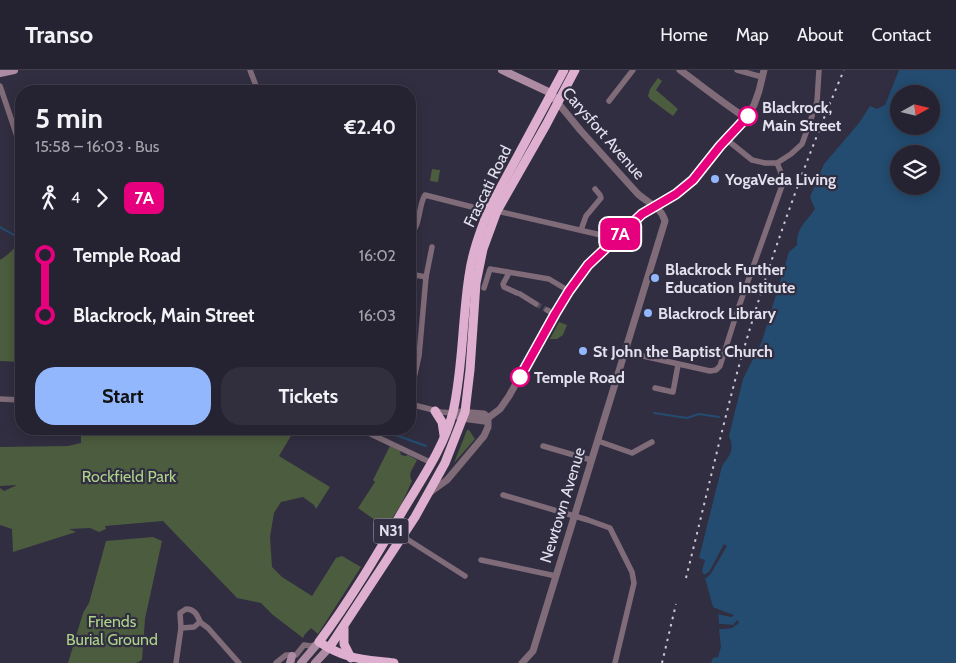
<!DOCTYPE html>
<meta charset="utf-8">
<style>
:root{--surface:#252231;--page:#312f3d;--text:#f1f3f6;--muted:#a3a4ab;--line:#423f4d;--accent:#93b7fd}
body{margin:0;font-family:Cabin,sans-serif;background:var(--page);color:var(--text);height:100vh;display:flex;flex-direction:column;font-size:19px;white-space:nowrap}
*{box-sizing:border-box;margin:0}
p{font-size:16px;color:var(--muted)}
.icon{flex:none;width:28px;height:28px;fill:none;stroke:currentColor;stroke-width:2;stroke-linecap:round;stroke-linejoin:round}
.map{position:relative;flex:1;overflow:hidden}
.details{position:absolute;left:15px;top:15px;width:401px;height:350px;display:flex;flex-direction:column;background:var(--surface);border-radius:20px;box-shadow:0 2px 12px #0003,0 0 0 1px var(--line)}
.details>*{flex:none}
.badge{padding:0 10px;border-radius:8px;font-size:18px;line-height:32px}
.needle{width:32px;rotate:82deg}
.controls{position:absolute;left:890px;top:15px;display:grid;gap:10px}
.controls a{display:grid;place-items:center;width:50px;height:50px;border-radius:50%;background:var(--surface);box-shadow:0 2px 12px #0003,0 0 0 1px var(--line);font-size:25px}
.map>.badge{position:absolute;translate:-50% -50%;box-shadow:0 0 0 2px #fff}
.legs{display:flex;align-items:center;gap:8px;height:55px;padding:0 20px;font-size:16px}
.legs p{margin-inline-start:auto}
.headline{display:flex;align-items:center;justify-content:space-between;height:85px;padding:0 20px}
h1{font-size:28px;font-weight:800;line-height:38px}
.primary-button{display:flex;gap:10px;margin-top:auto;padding:10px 20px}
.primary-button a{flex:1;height:58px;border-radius:20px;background:var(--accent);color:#111;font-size:20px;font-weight:800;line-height:58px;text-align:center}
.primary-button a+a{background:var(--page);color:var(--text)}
ul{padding:0 20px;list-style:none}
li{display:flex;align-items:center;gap:18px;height:60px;font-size:19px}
li i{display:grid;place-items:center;width:8px;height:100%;margin:0 6px;background:currentColor}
li i::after{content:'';width:12px;height:12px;margin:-6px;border:4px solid;border-radius:50%;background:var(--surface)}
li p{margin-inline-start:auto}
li:first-child i{background:linear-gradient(#0000 50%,currentColor 0)}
li:last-child i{background:linear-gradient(currentColor 50%,#0000 0)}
header{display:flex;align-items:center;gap:30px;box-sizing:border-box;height:70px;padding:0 25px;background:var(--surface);border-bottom:1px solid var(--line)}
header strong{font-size:24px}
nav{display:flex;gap:28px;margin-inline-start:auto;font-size:18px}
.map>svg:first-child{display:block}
.green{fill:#4c5c3e}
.water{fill:#234c70;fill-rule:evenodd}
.pier{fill:#312e41}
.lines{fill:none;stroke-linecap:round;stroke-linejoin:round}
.stream{stroke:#234c70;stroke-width:2}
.minor-tunnel{stroke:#4c495b;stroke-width:5.5;stroke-dasharray:5.5 3;stroke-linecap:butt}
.minor{stroke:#806b79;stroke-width:5.5}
.tertiary{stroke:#806b79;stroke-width:7}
.secondary{stroke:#ad8ba2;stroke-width:8}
.trunk{stroke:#dfafd0;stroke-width:9}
.rail{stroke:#cac8d6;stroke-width:2;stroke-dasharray:2.5 5;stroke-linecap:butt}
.line-1-casing{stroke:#fff;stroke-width:11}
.line-1{stroke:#e6007e;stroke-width:8}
.stop-1-dot{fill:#fff;stroke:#e6007e;stroke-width:2.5}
.poi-dot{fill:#93b7fd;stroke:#312e41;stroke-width:2}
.labels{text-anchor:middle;stroke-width:4.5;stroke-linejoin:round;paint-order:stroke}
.shield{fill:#312e41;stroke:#aeabba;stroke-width:1}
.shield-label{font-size:15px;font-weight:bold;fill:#e3e1ee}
.stop-label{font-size:16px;font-weight:bold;fill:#e3e1ee;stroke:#312e41;text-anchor:start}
.street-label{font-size:16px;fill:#e3e1ee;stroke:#312e41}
.poi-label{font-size:16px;font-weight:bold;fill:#e3e1ee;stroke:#312e41;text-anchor:start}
.park-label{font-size:16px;fill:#add389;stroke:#312e41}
</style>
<header>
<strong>Transo</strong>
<nav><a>Home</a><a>Map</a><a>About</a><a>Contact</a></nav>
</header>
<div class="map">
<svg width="956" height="593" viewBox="0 0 956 593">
<rect width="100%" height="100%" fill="#312e41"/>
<g class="green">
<path d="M658,8l4,3 -6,9 22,19 -5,7 -23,-17 -2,-3 2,-7z"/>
<path d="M432,99l8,1 -2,12 -8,-1z"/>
<path d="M21,173v119l-21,-1v-101c9,-5 13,-12 21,-17z"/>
<path d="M559,252l8,3 -4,10 -6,4h-7z"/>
<path d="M81,359h214l-16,27 51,31 -14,22 -2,-4 -11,-8 -22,5 -7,11 -4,24 2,30 10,10 30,19 24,-38 6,-2 19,11 -43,67 -7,-6 -6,6 -2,4 -30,-23 -12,-12 -24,-5 -74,-77 -58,5 1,3 -7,3 -9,-4 -21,1 7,3 -63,20 -1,-23 -12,-4v-37l4,3 13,-6 -17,1v-39l68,-1 13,-3z"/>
<path d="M467,360h2l6,9 -21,24z"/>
<path d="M390,376l10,5 1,4 4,1 3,-1 9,5c-3,7 -10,14 -5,21l-10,22 -16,25 -28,-20 17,-26 -2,-2z"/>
<path d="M153,467l9,4 -17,78 -3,41 -6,3h-68l15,-50 6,-10 17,-62z"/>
</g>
<path class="water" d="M899,0h57v593h-245l2,-5 5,-1 3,-10 -2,-18 13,-1 1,-3 -14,-1 -1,-10 14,3 -19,-10 -8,-29 3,-1 1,-5 -5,3 -2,-4 3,-11 -6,-2 23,-92c8,-11 13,-16 7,-30l14,-57 19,-38 27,-89 8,-7c0,-19 9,-22 18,-36l-5,-12 14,-33 35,-41 11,-17 7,3 8,-4zM899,24h32v32h-32zM899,84h32v32h-32z"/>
<g class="pier">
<path d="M724,474l3,2 -17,29 -5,3 -1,-3 5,-3z"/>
<path d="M715,538l19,7 -2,2 -14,-3 1,10 14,1 4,-5 2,3 -7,5 -13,1 -2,-4 -1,-8 1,-5z"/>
</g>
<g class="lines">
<g class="stream">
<path d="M0,157l21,12"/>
<path d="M654,343l33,5 12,-4 20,3"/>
<path d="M379,359l47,17"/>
</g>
<path class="minor-tunnel" d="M536,234l11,6"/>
<g class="minor">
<path d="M250,0l8,21"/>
<path d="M737,0l25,7"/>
<path d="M0,16l21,62"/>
<path d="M609,31l24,-31"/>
<path d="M726,69l26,21 13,3h12l14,-9 11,-10 15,-42 2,-32"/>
<path d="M497,141l104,24 10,7"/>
<path d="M581,160l5,-14 15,-18 -1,-3 -5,-6"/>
<path d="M410,164c11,-8 8,-28 15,-39l63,16"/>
<path d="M509,203l-6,11 1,3 13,6"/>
<path d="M410,204l16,3"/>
<path d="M484,218l6,-19 59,10 20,12"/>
<path d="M520,224l16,10"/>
<path d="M547,240l8,4"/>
<path d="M625,282l85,19 6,-1 4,-4 18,-57 46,-129 -7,-17"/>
<path d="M655,318l18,4 5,-27"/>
<path d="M410,326l9,-40 7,-79 6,-30"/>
<path d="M0,329l21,1"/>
<path d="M410,334l31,8 11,1"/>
<path d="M360,359l72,34"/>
<path d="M598,371l34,12 20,-11"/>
<path d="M543,376l48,14"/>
<path d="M503,425l85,25 22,8 22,44 2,11 -19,80"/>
<path d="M402,466l63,40"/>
<path d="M481,490l75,16"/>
<path d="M200,552l8,6 31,35"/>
<path d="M181,558l-1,-15 6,-4c8,0 11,5 14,13"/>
<path d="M176,593l5,-35 13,-1 6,-5"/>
<path d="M276,593l10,-8h10l8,-10 7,1 5,-2"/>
</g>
<g class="tertiary">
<path d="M680,0c22,16 43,33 66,48"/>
<path d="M460,342l24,2 4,3"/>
<path d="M452,343l10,5 22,3 16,-12 9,-13 46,-82 14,-23 19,-26 54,-51 34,-20 17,-14 27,-34 26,-28 8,-13 5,-14 5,-21"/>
<path d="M429,423l18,-13 37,-44 4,-9v-10"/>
<path d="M522,593l11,-12 132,-430c-4,-15 -18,-18 -28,-28l-56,-62 -23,-28"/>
</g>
<g class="secondary">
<path d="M502,0l49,23 7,10"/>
<path d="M0,3l14,-3"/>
<path d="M290,593l2,-7"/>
<path d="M301,593l18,-21"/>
<path d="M315,593l14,-15"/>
</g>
<g class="trunk">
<path d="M435,341l7,11 2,13"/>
<path d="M344,558v16l7,14"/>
<path d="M329,578l86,-131 30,-54 20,-51 5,-42 6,-87 7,-34 14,-38 49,-86 29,-55"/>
<path d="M394,593c-32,-4 -47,-3 -75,-21 32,-43 59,-89 86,-135 18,-30 39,-60 48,-95 10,-44 9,-91 16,-136 3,-23 11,-44 19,-65l76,-141"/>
</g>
<g class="rail">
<path d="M686,508c17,-68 33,-137 51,-205 29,-103 65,-205 107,-303"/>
<path d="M662,593l14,-59"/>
</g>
</g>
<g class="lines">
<defs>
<path id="line-1" d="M520,307l35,-63 14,-23 19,-26 54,-51 34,-20 17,-14 27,-34 28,-30"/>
</defs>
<use href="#line-1" class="line-1-casing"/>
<use href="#line-1" class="line-1"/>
</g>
<g class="stop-1-dot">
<circle cx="748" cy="46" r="9"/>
<circle cx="520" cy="307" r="9"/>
</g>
<g class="poi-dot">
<circle cx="715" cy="109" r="5"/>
<circle cx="655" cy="208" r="5"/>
<circle cx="648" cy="243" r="5"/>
<circle cx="583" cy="281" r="5"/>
</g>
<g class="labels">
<rect class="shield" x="373.5" y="448.5" width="35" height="25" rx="4"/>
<g class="shield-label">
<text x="391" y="466">N31</text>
</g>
<g class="stop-label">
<text x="762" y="43">Blackrock,<tspan x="762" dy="18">Main Street</tspan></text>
<text x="534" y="313">Temple Road</text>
</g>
<g class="street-label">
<text transform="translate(604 63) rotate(49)" y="6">Carysfort Avenue</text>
<text transform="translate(487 116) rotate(-64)" y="6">Frascati Road</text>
<text transform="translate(562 435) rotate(-73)" y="6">Newtown Avenue</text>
</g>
<g class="poi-label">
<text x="725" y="115">YogaVeda Living</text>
<text x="665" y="205">Blackrock Further<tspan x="665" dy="18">Education Institute</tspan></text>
<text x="658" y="249">Blackrock Library</text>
<text x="593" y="287">St John the Baptist Church</text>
</g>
<g class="park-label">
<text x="129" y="412">Rockfield Park</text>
<text x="112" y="557">Friends<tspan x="112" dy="18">Burial Ground</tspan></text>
</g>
</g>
</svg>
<div class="controls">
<a><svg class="needle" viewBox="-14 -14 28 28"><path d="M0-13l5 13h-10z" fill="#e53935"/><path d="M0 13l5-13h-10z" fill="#a3a4ab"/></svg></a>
<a><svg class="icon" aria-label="layers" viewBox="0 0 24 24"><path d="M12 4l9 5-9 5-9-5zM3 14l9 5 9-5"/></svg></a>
</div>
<b class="badge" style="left:620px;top:164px;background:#e6007e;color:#fff">7A</b>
<section class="details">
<div class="headline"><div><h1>5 min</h1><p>15:58 – 16:03 · Bus</p></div><b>€2.40</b></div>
<div class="legs"><svg class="icon" aria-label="walk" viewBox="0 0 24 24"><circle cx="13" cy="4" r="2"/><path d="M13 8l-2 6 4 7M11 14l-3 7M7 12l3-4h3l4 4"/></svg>4<svg class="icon" aria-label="forward" viewBox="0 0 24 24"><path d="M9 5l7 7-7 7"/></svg><b class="badge" style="background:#e6007e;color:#fff">7A</b></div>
<ul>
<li><i style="color:#e6007e"></i><b>Temple Road</b><p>16:02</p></li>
<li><i style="color:#e6007e"></i><b>Blackrock, Main Street</b><p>16:03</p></li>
</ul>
<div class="primary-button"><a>Start</a><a>Tickets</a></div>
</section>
</div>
